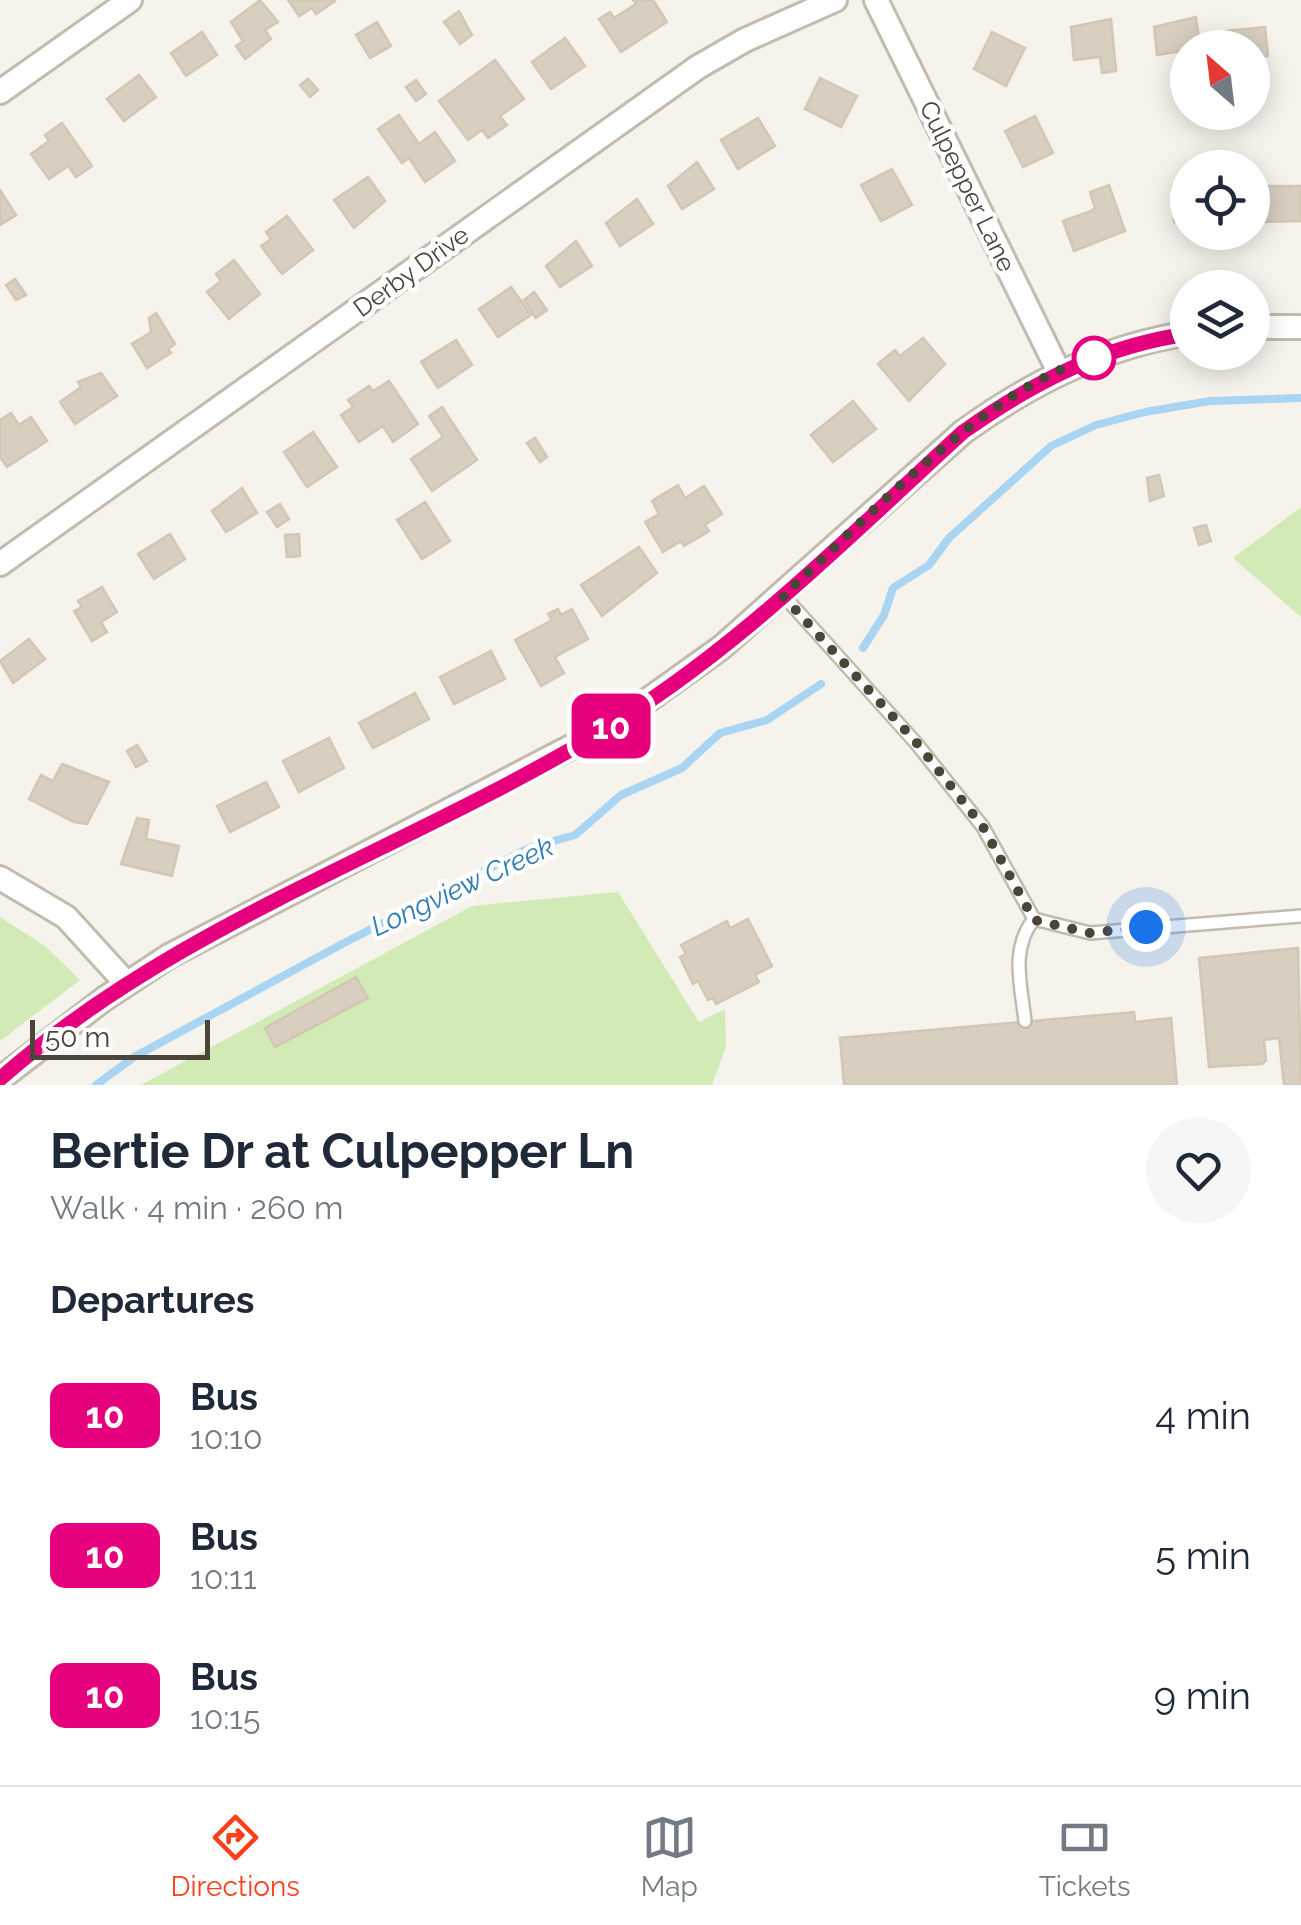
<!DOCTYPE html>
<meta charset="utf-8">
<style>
:root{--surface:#fff;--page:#f6f6f7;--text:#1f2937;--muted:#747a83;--line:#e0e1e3;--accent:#fc3f1d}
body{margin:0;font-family:Raleway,sans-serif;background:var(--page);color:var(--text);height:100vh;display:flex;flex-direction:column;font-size:38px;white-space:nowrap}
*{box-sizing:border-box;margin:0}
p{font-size:32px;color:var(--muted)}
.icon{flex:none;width:55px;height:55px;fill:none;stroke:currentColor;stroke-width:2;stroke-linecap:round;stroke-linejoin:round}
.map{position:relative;height:1085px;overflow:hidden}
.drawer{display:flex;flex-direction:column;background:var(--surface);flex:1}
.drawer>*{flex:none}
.badge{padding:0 20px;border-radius:15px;font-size:35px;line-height:65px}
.needle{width:65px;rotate:332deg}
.buttons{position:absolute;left:1170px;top:30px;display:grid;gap:20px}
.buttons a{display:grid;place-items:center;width:100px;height:100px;border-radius:50%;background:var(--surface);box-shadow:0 5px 25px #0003;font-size:50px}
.scale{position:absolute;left:30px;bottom:25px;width:180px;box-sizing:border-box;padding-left:10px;border:5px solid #4b4439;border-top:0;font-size:28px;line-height:35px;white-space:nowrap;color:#4b4439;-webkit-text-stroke:8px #fff;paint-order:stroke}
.you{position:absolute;width:50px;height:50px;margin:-25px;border:8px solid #fff;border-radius:50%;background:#1a73e8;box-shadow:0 0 0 15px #1a73e833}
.map>.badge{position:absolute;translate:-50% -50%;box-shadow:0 0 0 5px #fff}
h2{padding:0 50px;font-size:38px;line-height:90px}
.round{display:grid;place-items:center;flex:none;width:105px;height:105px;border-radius:52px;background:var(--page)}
.head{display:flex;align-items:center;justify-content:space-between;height:170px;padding:0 50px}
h1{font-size:48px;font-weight:700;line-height:75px}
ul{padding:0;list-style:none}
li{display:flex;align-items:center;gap:30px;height:140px;padding:0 50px}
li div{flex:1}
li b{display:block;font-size:38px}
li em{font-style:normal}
li .badge{min-width:110px;font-weight:700;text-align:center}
.menu{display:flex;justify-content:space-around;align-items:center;height:140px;border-top:2px solid var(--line);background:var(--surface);font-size:28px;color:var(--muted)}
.menu a{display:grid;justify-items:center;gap:5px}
.menu .selected{color:var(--accent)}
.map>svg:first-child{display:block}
.green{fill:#d2eab5}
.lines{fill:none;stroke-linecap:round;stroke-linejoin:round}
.stream{stroke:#a9d4f2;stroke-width:8}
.building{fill:#d8cfc1;stroke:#d3c7b4;stroke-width:2.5}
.lane-casing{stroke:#c2bbae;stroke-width:16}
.street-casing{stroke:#c2bbae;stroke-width:28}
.lane{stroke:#fff;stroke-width:11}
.street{stroke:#fff;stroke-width:22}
.line-casing{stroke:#fff;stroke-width:22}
.line{stroke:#e6007e;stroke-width:15}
.walk{stroke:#4b4439;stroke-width:10;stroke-dasharray:0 18}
.stop-dot{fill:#fff;stroke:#e6007e;stroke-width:5}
.labels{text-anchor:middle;stroke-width:9;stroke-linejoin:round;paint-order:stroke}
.street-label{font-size:25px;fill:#4b4439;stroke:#fff}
.water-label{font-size:28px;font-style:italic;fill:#2e7ab2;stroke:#fff}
</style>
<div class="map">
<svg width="1301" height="1085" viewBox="0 0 1301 1085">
<rect width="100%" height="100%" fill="#f6f3ec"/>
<g class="green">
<path d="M1301,507v110l-68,-59z"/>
<path d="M618,892l81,130 26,-13 1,38 -14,38h-571l331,-179z"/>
<path d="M0,917l45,29 35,34 -80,61z"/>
</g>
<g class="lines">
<g class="stream">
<path d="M863,648l21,-33 9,-27 36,-23 20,-27 102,-92 45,-21 49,-13 65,-11 91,-3"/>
<path d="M96,1085l38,-28 208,-113 187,-96 46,-13 46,-40 61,-27 38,-35 47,-13 54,-36"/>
</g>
</g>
<g class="building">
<path d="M260,0l18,22 -13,8 6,9 -26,20 -9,-13 7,-5 -12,-19z"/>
<path d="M288,0h46l1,1 -19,13 -4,-6 -13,8z"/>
<path d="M633,0h20l14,22 -46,30 -22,-33 11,-7 4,6 22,-14z"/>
<path d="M459,11l13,24 -12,9 -16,-22z"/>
<path d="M1196,17l4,31 -43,7 -3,-28z"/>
<path d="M1111,19l5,52 -14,2 -2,-16 -26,3 -3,-33z"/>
<path d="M377,22l14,24 -21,12 -14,-23z"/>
<path d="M1265,27l3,29 -16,2v-10h-26l-2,-17z"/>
<path d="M202,32l15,23 -31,21 -15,-23z"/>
<path d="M992,32l33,16 -19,38 -32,-17z"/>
<path d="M565,38l20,28 -34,23 -19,-27z"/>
<path d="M495,60l29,39 -24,17 7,9 -19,13 -6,-8 -14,10 -29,-39z"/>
<path d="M139,75l17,22 -32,24 -17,-22z"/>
<path d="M820,78l37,18 -16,31 -36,-18z"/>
<path d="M308,79l10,11 -8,7 -10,-12z"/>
<path d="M416,80l10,14 -10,7 -10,-14z"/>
<path d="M399,115l20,29 16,-12 20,29 -30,21 -16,-24 -7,5 -24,-34z"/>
<path d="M1035,116l18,37 -30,14 -18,-36z"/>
<path d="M758,118l17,28 -37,23 -17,-29z"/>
<path d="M62,123l30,43 -16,11 -8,-11 -19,13 -18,-25 18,-13 -4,-6z"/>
<path d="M697,162l17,27 -32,20 -14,-23z"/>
<path d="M892,169l20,36 -31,16 -20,-36z"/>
<path d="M368,177l17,24 -31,27 -20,-28z"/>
<path d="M1109,185l16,46 -51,20 -11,-30 28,-10 4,-3 -5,-16z"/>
<path d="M1173,185h15v37h-14z"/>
<path d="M1263,186h38v35l-38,1z"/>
<path d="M0,190l16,25 -16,10z"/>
<path d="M637,199l16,25 -33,22 -14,-23z"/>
<path d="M287,216l26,34 -31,24 -21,-28 10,-7 -5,-7z"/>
<path d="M576,241l16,25 -32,21 -14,-21z"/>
<path d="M234,260l26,34 -31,25 -22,-27 14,-11 -5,-7z"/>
<path d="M15,279l11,16 -10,5 -10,-15z"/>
<path d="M511,287l20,28 -33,22 -19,-28z"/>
<path d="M534,292l13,18 -11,8 -12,-18z"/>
<path d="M156,313l19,31 -7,5 3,4 -24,15 -15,-24 19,-12 -2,-14z"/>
<path d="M923,338l22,26 -36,37 -31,-37 17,-14 5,6z"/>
<path d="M456,340l16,25 -34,23 -17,-26z"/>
<path d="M101,373l16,23 -42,28 -15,-22 21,-15 -3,-5z"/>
<path d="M389,381l29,43 -25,18 -10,-16 -24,16 -18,-27 12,-8 -5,-7 21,-14 4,5z"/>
<path d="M853,401l23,28 -43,33 -22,-27z"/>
<path d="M442,407l35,53 -45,31 -21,-32 32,-22 -14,-21z"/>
<path d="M11,413l8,12 12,-8 16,24 -40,26 -7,-10v-37z"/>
<path d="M313,432l24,35 -30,20 -23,-35z"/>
<path d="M535,438l12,19 -7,5 -13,-19z"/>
<path d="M1159,475l5,21 -14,5 -3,-23z"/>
<path d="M678,485l7,13 19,-12 18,28 -17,11 4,6 -25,15 -3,-5 -18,11 -18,-30 14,-8 -7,-13z"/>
<path d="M242,488l15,25 -31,19 -14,-21z"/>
<path d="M425,502l25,39 -28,18 -25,-39z"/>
<path d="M280,504l9,15 -12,8 -10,-15z"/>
<path d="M1206,525l5,16 -12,4 -5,-17z"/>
<path d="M170,534l15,25 -31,20 -16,-25z"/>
<path d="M299,534l1,22 -13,1 -2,-22z"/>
<path d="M639,547l18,26 -55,43 -21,-31z"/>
<path d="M102,587l15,25 -16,10 6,10 -15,9 -18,-30 8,-4 -4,-6z"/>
<path d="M558,609l3,6 11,-6 16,30 -33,18 9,16 -23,13 -26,-46 37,-20 -4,-6z"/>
<path d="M29,639l16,20 -32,24 -13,-22z"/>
<path d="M491,651l14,28 -51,25 -14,-27z"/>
<path d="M415,693l14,26 -56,29 -14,-25z"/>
<path d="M329,738l15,30 -45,24 -16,-31z"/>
<path d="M137,745l10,16 -11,6 -9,-16z"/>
<path d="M62,764l47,18 -22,42 -13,-2 -45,-23 12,-24 12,6z"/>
<path d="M266,782l13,25 -49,25 -13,-26z"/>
<path d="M137,818l12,2 -3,19 33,7 -7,30 -51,-12z"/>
<path d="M748,919l24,47 -17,9 4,7 -43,22 -3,-6 -5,2 -10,-19 -5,3 -13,-27 6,-3 -5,-9 46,-24 3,7z"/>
<path d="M1298,948l3,137h-17l-5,-47 -15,2 2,21 -4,3 -53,3 -10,-109z"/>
<path d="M356,977l12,21 -93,49 -10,-19z"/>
<path d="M1134,1012l1,10 36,-4 6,67h-333l-4,-47z"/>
</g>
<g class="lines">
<defs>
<g id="lane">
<path d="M783,595l133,148 67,84 51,92 56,14 211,-17"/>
<path d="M1025,1021c-4,-36 -15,-72 9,-102"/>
</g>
<g id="street">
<path d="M876,0l183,372"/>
<path d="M0,92l130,-92"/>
<path d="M1252,327h49"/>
<path d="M0,564l698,-497 47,-27 90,-40"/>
<path d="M0,878l66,39 60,66"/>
<path d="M0,1079l104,-80 65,-43 444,-231 109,-78 241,-215c69,-50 140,-85 225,-99"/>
</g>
</defs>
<use href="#lane" class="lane-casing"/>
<use href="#street" class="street-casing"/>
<use href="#lane" class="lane"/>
<use href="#street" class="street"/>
</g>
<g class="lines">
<defs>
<path id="line" d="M0,1079c172,-152 394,-225 589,-340 140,-81 256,-199 374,-307 69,-49 140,-86 225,-98"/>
</defs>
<use href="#line" class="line-casing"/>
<use href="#line" class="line"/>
<path class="walk" d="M1094,358c-104,27 -228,162 -311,238l133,146 67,85 51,93 56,13 56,-6"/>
</g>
<circle class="stop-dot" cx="1094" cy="358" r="20"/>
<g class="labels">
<g class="street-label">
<text transform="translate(968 186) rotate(64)" y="9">Culpepper Lane</text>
<text transform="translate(411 271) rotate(-36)" y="9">Derby Drive</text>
</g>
<g class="water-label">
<text transform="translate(462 886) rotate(-25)" y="10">Longview Creek</text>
</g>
</g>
</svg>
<div class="buttons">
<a><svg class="needle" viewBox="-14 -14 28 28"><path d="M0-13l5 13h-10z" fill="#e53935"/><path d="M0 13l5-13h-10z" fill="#747a83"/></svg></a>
<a><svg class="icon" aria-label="locate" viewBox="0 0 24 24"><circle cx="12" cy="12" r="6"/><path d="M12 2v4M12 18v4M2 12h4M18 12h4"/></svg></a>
<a><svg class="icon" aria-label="layers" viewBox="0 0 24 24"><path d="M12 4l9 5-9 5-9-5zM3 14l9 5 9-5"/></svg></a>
</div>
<div class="scale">50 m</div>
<div class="you" style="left:1146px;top:927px"></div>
<b class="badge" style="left:611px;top:726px;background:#e6007e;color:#fff">10</b>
</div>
<section class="drawer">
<div class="head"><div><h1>Bertie Dr at Culpepper Ln</h1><p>Walk · 4 min · 260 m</p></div><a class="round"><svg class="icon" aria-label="heart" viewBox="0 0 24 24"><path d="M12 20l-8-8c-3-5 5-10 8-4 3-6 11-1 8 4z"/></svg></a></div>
<h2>Departures</h2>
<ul>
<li><span class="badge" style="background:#e6007e;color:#fff">10</span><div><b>Bus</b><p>10:10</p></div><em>4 min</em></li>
<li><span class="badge" style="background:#e6007e;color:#fff">10</span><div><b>Bus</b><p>10:11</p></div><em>5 min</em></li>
<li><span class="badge" style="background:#e6007e;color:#fff">10</span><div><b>Bus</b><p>10:15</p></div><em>9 min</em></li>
</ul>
</section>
<nav class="menu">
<a class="selected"><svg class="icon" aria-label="directions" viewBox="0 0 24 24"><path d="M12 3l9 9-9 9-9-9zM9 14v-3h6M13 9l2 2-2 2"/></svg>Directions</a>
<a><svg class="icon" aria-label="map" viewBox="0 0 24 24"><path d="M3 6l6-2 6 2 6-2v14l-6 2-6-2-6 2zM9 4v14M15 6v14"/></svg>Map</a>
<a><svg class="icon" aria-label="tickets" viewBox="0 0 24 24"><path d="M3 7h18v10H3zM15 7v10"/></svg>Tickets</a>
</nav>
